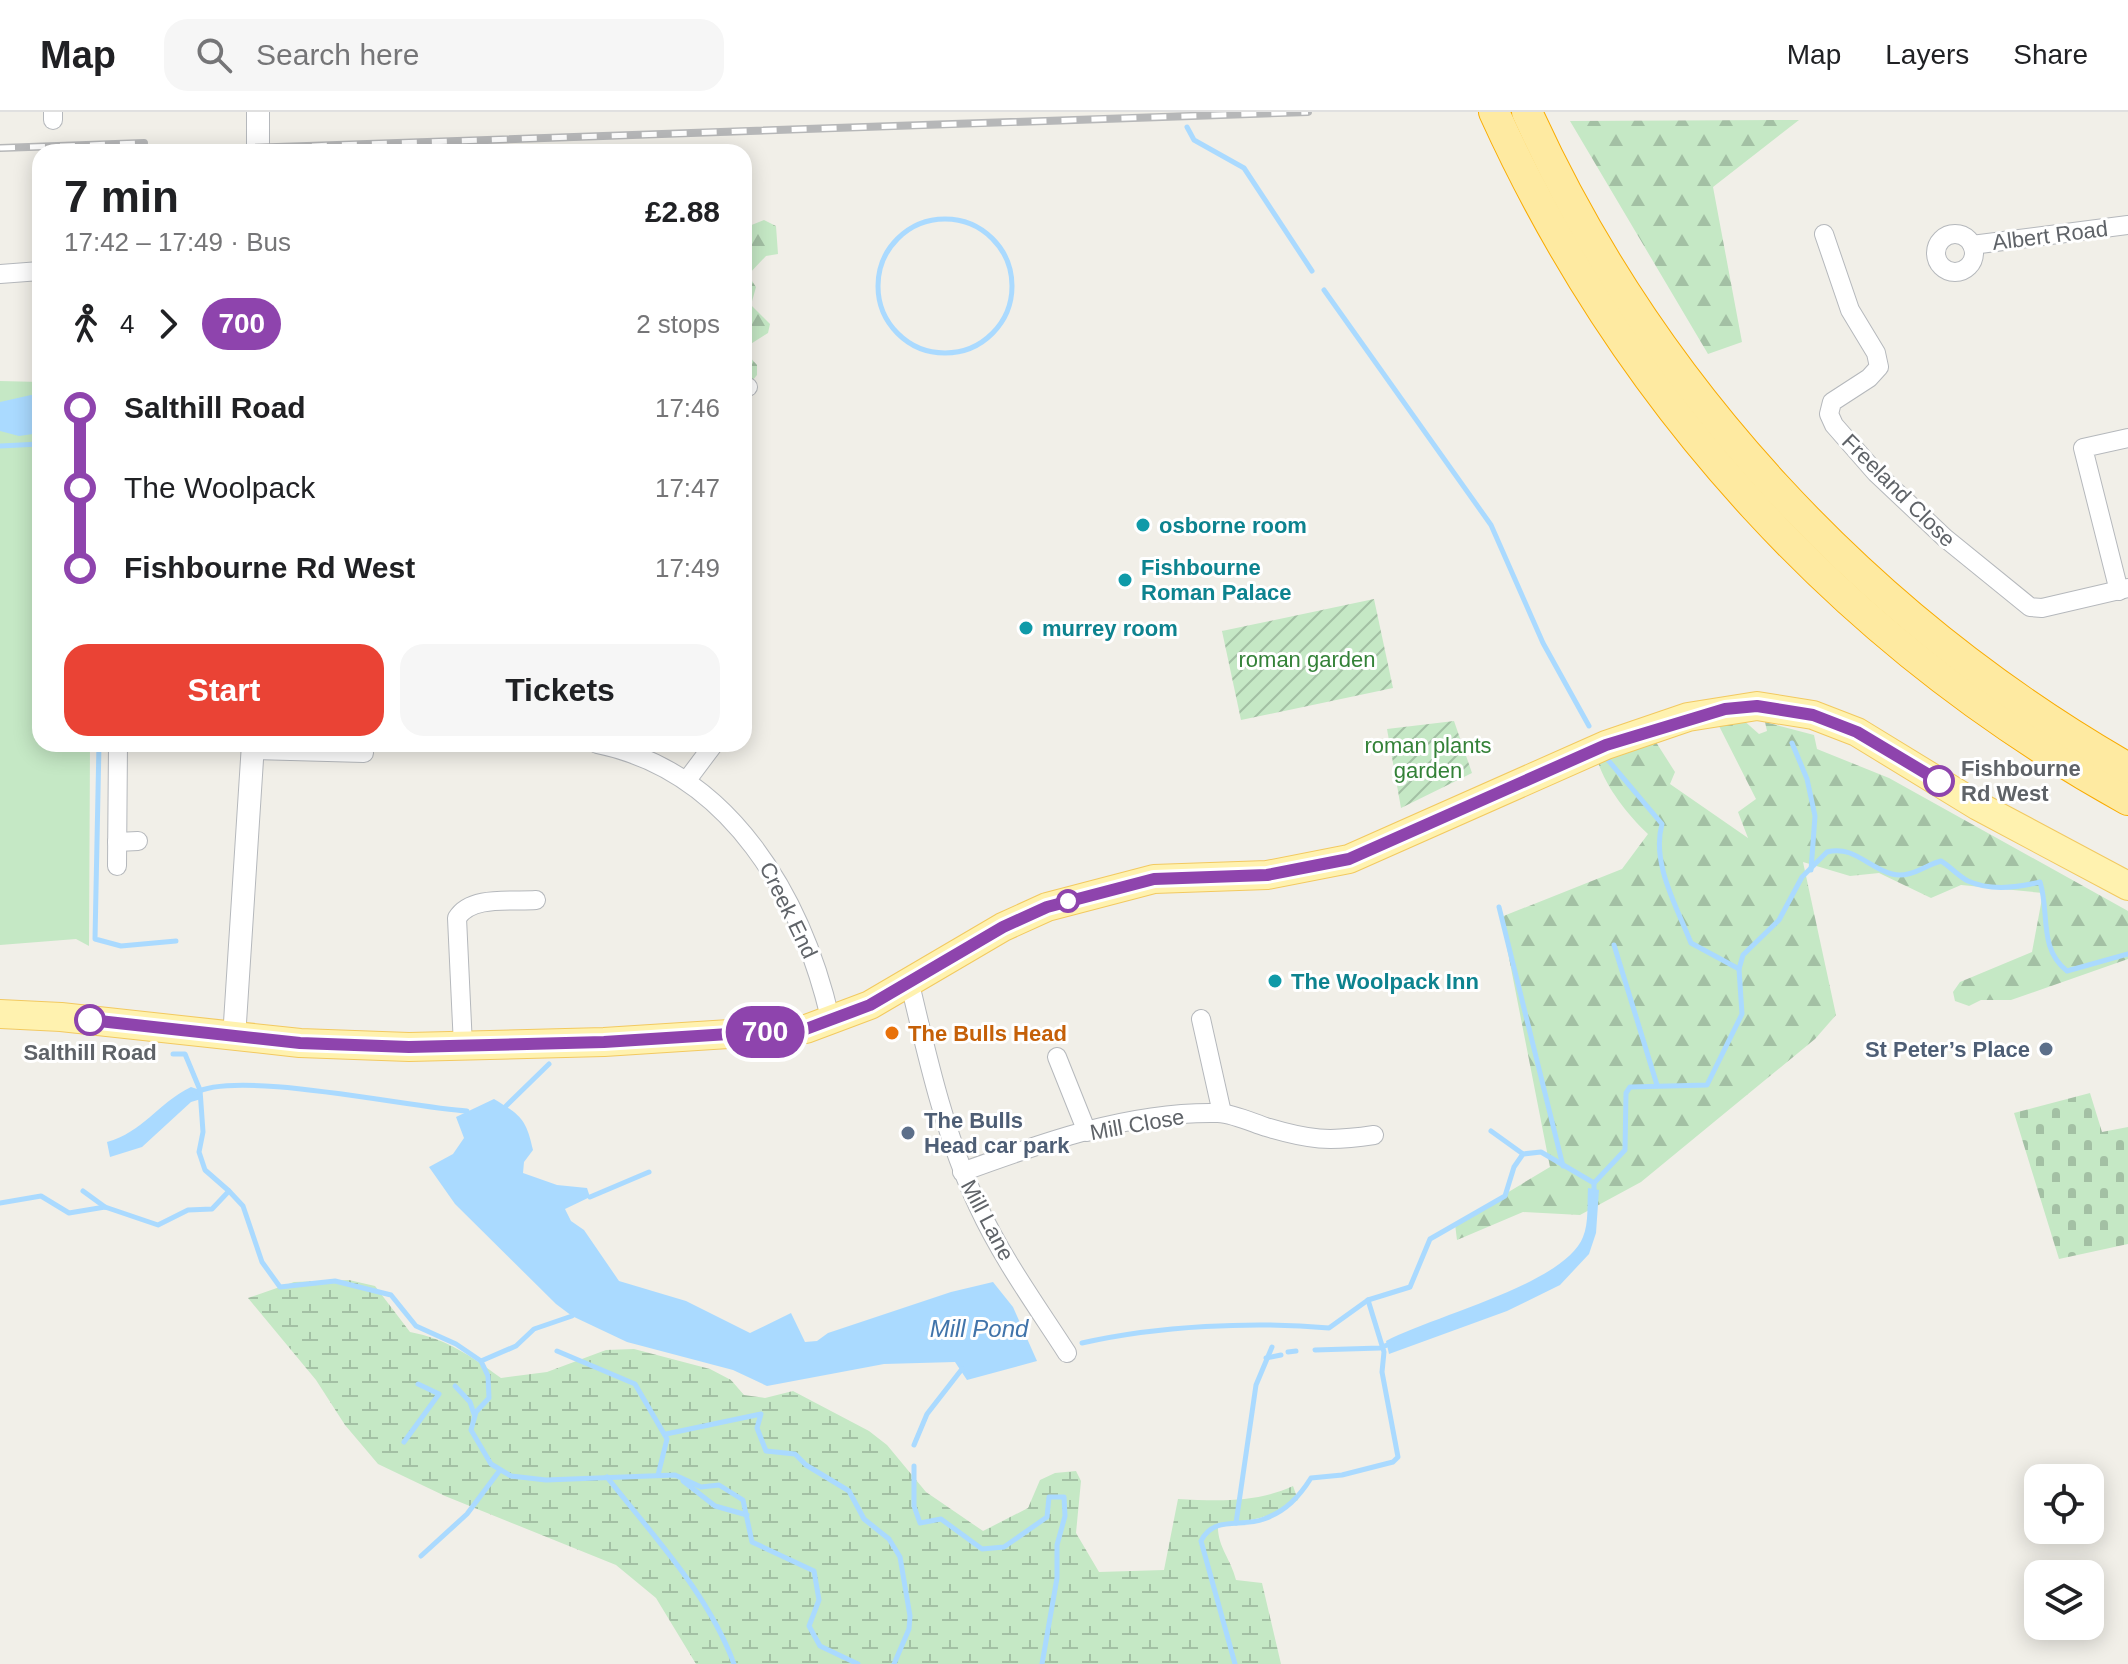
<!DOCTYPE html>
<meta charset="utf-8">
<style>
:root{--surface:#fff;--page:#f6f6f6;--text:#202124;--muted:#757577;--line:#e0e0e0;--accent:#ea4335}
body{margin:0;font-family:Helvetica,sans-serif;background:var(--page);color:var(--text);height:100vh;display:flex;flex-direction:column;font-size:30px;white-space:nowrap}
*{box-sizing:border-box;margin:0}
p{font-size:26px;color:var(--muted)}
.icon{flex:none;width:44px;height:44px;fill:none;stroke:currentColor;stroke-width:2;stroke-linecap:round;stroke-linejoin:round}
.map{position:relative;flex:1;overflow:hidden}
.drawer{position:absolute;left:32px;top:32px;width:720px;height:608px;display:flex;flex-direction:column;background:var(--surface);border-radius:24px;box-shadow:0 4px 20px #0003}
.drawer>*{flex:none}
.badge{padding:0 16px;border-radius:26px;font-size:28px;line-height:52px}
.buttons{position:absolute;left:2024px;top:1352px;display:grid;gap:16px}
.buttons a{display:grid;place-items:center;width:80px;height:80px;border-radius:16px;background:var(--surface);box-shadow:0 4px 20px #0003;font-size:40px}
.map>.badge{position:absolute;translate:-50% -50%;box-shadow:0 0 0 4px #fff}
.legs{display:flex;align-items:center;gap:12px;height:88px;padding:0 32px;font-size:26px}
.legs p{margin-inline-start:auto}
.overview{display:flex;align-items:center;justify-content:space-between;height:136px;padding:0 32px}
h1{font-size:44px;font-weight:700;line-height:60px}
.button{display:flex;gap:16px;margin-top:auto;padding:16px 32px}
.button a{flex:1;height:92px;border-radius:24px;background:var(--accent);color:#fff;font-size:32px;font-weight:700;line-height:92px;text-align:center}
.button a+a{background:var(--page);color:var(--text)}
ul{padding:0 32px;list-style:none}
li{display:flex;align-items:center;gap:28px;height:80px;font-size:30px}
li i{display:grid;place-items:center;width:12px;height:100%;margin:0 10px;background:currentColor}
li i::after{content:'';width:20px;height:20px;margin:-10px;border:6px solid;border-radius:50%;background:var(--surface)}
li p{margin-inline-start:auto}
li:first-child i{background:linear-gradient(#0000 50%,currentColor 0)}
li:last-child i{background:linear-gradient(currentColor 50%,#0000 0)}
header{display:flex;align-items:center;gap:48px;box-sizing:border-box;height:112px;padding:0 40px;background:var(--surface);border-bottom:2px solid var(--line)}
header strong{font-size:38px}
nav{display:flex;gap:44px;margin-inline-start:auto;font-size:28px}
.search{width:560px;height:72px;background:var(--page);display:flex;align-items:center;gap:20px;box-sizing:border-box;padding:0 28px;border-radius:24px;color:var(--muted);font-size:30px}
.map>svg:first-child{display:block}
.forest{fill:url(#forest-firs)}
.wetland{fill:url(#wetland-marsh)}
.cemetery{fill:url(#cemetery-stones)}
.park{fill:#c5e8c5}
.garden{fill:url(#garden-furrows)}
.water{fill:#aadaff}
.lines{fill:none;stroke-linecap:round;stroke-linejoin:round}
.stream{stroke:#aadaff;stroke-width:5}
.minor-casing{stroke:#b5b8bc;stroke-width:20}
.tertiary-casing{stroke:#b5b8bc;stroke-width:24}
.primary-casing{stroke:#f2c960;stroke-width:30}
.trunk-casing{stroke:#f9ab00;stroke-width:32}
.minor{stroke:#fff;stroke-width:18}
.tertiary{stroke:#fff;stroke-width:22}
.primary{stroke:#fff2af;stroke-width:28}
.trunk{stroke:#feeaa1;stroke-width:30}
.rail-casing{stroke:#b6b7b8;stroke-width:8}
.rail{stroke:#fff;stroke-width:5;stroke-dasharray:15;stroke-linecap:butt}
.line-1-casing{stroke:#fff;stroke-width:18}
.line-1{stroke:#8e44ad;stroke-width:12}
.culture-dot{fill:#0f9aa8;stroke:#fff;stroke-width:3}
.stop-1-dot{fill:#fff;stroke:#8e44ad;stroke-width:4}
.food-dot{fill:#e8710a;stroke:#fff;stroke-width:3}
.service-dot{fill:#5c6f8a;stroke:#fff;stroke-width:3}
.labels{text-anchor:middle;stroke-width:6;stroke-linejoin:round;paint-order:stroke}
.street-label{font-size:22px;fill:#5f6368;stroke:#fff}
.culture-label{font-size:22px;font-weight:bold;fill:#0d838f;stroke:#fff;text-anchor:start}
.park-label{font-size:22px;fill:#348238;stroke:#fff}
.stop-label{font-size:22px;font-weight:bold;fill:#5f6368;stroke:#fff;text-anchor:start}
.food-label{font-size:22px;font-weight:bold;fill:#c56008;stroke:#fff;text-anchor:start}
.service-label{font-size:22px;font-weight:bold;fill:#4e5e75;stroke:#fff;text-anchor:end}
.water-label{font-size:24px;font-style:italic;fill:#4174aa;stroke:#fff}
</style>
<header>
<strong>Map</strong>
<div class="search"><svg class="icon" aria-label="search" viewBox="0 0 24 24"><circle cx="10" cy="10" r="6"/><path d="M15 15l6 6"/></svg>Search here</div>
<nav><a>Map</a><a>Layers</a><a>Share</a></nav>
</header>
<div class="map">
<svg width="2128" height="1552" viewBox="0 0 2128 1552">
<defs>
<pattern id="forest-firs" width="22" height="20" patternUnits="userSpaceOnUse" patternTransform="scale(2)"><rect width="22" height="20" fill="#c5e8c5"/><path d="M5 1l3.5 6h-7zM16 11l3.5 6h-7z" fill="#a3c0a4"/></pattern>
<pattern id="wetland-marsh" width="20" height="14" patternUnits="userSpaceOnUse" patternTransform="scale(2)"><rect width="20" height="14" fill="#c5e8c5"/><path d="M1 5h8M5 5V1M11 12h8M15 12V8" fill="none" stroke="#a3c0a4"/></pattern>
<pattern id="cemetery-stones" width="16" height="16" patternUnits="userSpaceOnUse" patternTransform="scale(2)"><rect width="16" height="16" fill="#c5e8c5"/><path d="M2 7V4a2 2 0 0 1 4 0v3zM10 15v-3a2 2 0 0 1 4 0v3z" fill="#a3c0a4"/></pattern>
<pattern id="garden-furrows" width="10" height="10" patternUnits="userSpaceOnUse" patternTransform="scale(2)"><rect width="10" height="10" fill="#c5e8c5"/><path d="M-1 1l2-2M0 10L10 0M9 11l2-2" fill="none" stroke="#a3c0a4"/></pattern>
</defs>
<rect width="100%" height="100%" fill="#f1efe8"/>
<g class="forest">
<path d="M1799,8l-86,67 29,155 -34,12 -138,-233z"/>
<path d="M764,108l12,6 2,28 -12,2 -18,19 8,12 -5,18 19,19 -2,9 -19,12 -2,9 10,11v10l-13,16v-163z"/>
<path d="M1741,606l18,16 8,-3 -2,-9 49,13 3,14 72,29 239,133v48l-117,41h-30l-12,6 -14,-5 -2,-9 7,-10 72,-30 11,-59 -82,-8 -30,13 -52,-25 -29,3 -47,-14 33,153 -21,24 -174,143 -61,33 -57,-3 -66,28 -2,-16 95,-57 -49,-250 121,-48 26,-35c-22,-21 -44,-49 -52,-78l58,-17 21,33 -5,12 78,54 -10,-26 18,-13 -38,-75z"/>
</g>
<path class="wetland" d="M349,1168l26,6 35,46c37,7 61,24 91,46l46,-6 59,-22 28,-1 76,20 21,11 13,15 21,3 28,-7 76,40 18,14 39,47 57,39 45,-23 12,-28 15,-7 21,-2 5,10 -5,52 23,39 65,-2 14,-71c40,2 78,4 115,-13l5,14c-36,22 -41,18 -80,25 -1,21 13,34 18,55l26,3 19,81h-585l-40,-66 -40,-33 -171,-69 -67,-32 -33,-39 -29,-45 -68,-82 46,-16z"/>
<path class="cemetery" d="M2090,981l12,39 26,-5v117l-69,15 -45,-146z"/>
<path class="park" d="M0,269l40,1v362h50l-1,202 -13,-7 -76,6z"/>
<g class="garden">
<path d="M1374,487l19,89 -152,32 -19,-89z"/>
<path d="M1454,609l18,52 -71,35 -14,-79z"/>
</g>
<g class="water">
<path d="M31,283l9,1v37l-21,3 -19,-5v-29z"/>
<path d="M191,975l9,3 1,9 -10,3 -49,45 -32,10 -3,-15c36,-10 50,-38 84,-55z"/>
<path d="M494,987c26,16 32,19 39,51l-9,12 -1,11 34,12 30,3 3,9 -25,12 6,12 13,9 35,51 67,20 64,32 41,-20 14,29 12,-1 11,-8 123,-41 42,-10 20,25 24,54 -70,19 -12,-18 -71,2 -117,22 -34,-16 -106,-28 -55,-26 -16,-12 -101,-100 -26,-37 24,-13 11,-16 -8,-21z"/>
<path d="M1588,1076l11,2 -3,43 -7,21 -29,31 -53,26 -118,43 -3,-13c46,-25 179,-57 197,-104 6,-14 4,-34 5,-49z"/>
</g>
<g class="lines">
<g class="stream">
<path d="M1187,15l7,13 50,28 68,103"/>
<circle cx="945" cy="174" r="67"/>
<path d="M1324,178l167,235 52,118 46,83"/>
<path d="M0,334l40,-2"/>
<path d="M1792,631l15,36 8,37 -4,54"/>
<path d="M99,632l-4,195 26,7 55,-5"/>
<path d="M1608,648l54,64c-11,39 15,83 29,119l48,26"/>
<path d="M1499,795l64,259"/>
<path d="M1614,833l43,140"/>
<path d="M173,942h12l15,36 3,42 -4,20 6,18 24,21"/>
<path d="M195,981c41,-24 217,15 272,18"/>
<path d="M506,994l43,-42"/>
<path d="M1491,1019l32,23"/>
<path d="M83,1079l22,16"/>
<path d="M1594,1083v-12l31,-33 1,-57 4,-6 77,-2 35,-71 -3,-45 4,-14 36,-35 23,-43 25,-25c27,-7 41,16 65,22 18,5 33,-9 49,-13 10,6 17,15 27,20 22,10 48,7 72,1 10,31 -2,66 27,89l61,-17"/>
<path d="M590,1085l59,-25"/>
<path d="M0,1091l41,-7 28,17 36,-6 53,18 30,-15 24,-1 17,-18 14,15 19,56 18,25 55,-6 56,14 25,31 40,18 25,17"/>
<path d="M572,1204l-38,13 -18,17 -35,15 7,15 1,22 -13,14 -5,18 20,34 20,12 35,4 129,-5 26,12 18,-2 24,15 9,42 62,29 5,29 -10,26 11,20 38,18"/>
<path d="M1082,1231c75,-17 171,-22 247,-15l39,-28 42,-13 20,-48 75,-43 9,-29 9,-13 18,-2 53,31"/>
<path d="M1315,1238l65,-2 12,-5"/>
<path d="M557,1239l78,33 32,55 -9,36"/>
<path d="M1288,1240l8,-1"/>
<path d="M1266,1246l15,-3"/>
<path d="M455,1274l15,16 4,12"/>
<path d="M666,1322l95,-20 -4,14 9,23 29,3 11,11 43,26 15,28 25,20 11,18 10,59 -1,13 -15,35"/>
<path d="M404,1330l35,-48 -21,-10"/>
<path d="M914,1333l13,-31 35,-45"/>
<path d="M914,1354v40l6,17 21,-4 41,30 22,-2 43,-30 2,-20h15l1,19 -8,29v33l-15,86"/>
<path d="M607,1365c46,59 101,116 127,187"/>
<path d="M683,1369l32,25 32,9"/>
<path d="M1236,1411l20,-138 16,-38"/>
<path d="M421,1444l46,-42 33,-44"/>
<path d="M1235,1552l-34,-123c13,-26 40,-13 63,-22 22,-8 35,-22 47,-41l31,-3 51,-13 5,-5 -16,-85 2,-20 -16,-52"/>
</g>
<defs>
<g id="minor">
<path d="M53,0v8"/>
<path d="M1824,122l26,76 26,43 3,14 -10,11 -37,24 -3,12 5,11 42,48 69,65 85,69 12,1 86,-20"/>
<circle cx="1955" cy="141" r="19"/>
<path d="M1972,133l156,-20"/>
<path d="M0,162l40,-3"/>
<path d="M744,275h4"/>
<path d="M2119,479l-36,-143 45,-10"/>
<path d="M597,632c134,27 206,155 234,278"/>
<path d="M253,638l111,3"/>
<path d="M687,668l27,-36"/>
<path d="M117,730l21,-1"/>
<path d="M117,754l1,-122"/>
<path d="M910,872c18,76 35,152 68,222 24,52 58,99 89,147"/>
<path d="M1201,907l21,94"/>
<path d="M463,934l-6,-128c14,-23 55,-16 79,-18"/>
<path d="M1057,945l30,75"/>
<path d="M962,1060c82,-30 168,-61 256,-59 16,1 33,9 48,14 43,13 63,15 108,8"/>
</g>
<g id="tertiary">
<path d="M258,0v40"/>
<path d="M234,926l19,-294"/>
</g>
<path id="primary" d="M0,902l61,3 239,26 109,4 195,-5 202,-13 64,-24 133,-78 44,-20 107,-28 113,-4 82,-16 257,-114 82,-28 69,-11 56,9 44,17 121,74 150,80"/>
<g id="trunk">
<path d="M1494,0c133,293 353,533 634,688"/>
<path d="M1527,0c125,276 340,506 601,656"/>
</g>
</defs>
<use href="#minor" class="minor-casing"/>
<use href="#tertiary" class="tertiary-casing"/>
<use href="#primary" class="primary-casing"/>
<use href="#trunk" class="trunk-casing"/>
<use href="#minor" class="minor"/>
<use href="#tertiary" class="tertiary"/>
<use href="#primary" class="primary"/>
<use href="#trunk" class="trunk"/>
<defs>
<g id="rail">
<path d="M0,36l144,-5"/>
<path d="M132,40l1176,-40"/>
</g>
</defs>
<use href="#rail" class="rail-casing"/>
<use href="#rail" class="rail"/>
</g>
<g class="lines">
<defs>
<path id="line-1" d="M90,908l210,23 109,4 195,-5 202,-13 64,-24 133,-78 44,-20 107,-28 113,-4 82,-16 257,-114 119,-36 32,-3 56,9 44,17 82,49"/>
</defs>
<use href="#line-1" class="line-1-casing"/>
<use href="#line-1" class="line-1"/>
</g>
<g class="culture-dot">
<circle cx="1143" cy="413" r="8"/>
<circle cx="1125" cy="468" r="8"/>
<circle cx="1026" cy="516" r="8"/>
<circle cx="1275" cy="869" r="8"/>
</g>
<g class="stop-1-dot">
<circle cx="1939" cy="669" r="14"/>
<circle cx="1068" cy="789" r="10"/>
<circle cx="90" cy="908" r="14"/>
</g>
<circle class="food-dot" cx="892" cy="921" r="8"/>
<g class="service-dot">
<circle cx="2046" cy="937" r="8"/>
<circle cx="908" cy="1021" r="8"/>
</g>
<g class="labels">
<g class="street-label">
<text transform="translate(2050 123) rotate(-7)" y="8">Albert Road</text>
<text transform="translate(1899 378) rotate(45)" y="8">Freeland Close</text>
<text transform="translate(789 798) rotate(64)" y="8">Creek End</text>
<text transform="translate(1137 1012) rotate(-10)" y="8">Mill Close</text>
<text transform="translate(988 1108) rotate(62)" y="8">Mill Lane</text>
</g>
<g class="culture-label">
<text x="1159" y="421">osborne room</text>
<text x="1141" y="463">Fishbourne<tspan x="1141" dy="25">Roman Palace</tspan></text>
<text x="1042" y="524">murrey room</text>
<text x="1291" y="877">The Woolpack Inn</text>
</g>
<g class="park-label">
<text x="1307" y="555">roman garden</text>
<text x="1428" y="641">roman plants<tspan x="1428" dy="25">garden</tspan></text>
</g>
<g class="stop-label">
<text x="1961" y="664">Fishbourne<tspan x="1961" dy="25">Rd West</tspan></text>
<text x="90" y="948" text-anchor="middle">Salthill Road</text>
</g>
<g class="food-label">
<text x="908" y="929">The Bulls Head</text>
</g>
<g class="service-label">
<text x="2030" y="945">St Peter’s Place</text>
<text x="924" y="1016" text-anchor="start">The Bulls<tspan x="924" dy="25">Head car park</tspan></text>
</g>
<g class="water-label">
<text x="979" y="1225">Mill Pond</text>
</g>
</g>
</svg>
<div class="buttons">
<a><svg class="icon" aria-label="locate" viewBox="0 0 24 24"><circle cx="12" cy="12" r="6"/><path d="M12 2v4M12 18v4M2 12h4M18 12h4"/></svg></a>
<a><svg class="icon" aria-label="layers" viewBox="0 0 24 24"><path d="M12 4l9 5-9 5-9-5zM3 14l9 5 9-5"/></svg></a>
</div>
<b class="badge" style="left:765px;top:920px;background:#8e44ad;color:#fff">700</b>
<section class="drawer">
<div class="overview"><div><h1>7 min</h1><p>17:42 – 17:49 · Bus</p></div><b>£2.88</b></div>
<div class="legs"><svg class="icon" aria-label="walk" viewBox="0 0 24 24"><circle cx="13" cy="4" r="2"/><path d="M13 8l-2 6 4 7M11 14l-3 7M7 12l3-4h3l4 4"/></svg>4<svg class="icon" aria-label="forward" viewBox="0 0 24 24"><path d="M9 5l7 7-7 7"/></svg><b class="badge" style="background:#8e44ad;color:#fff">700</b><p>2 stops</p></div>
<ul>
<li><i style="color:#8e44ad"></i><b>Salthill Road</b><p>17:46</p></li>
<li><i style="color:#8e44ad"></i><span>The Woolpack</span><p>17:47</p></li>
<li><i style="color:#8e44ad"></i><b>Fishbourne Rd West</b><p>17:49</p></li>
</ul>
<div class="button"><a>Start</a><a>Tickets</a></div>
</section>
</div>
